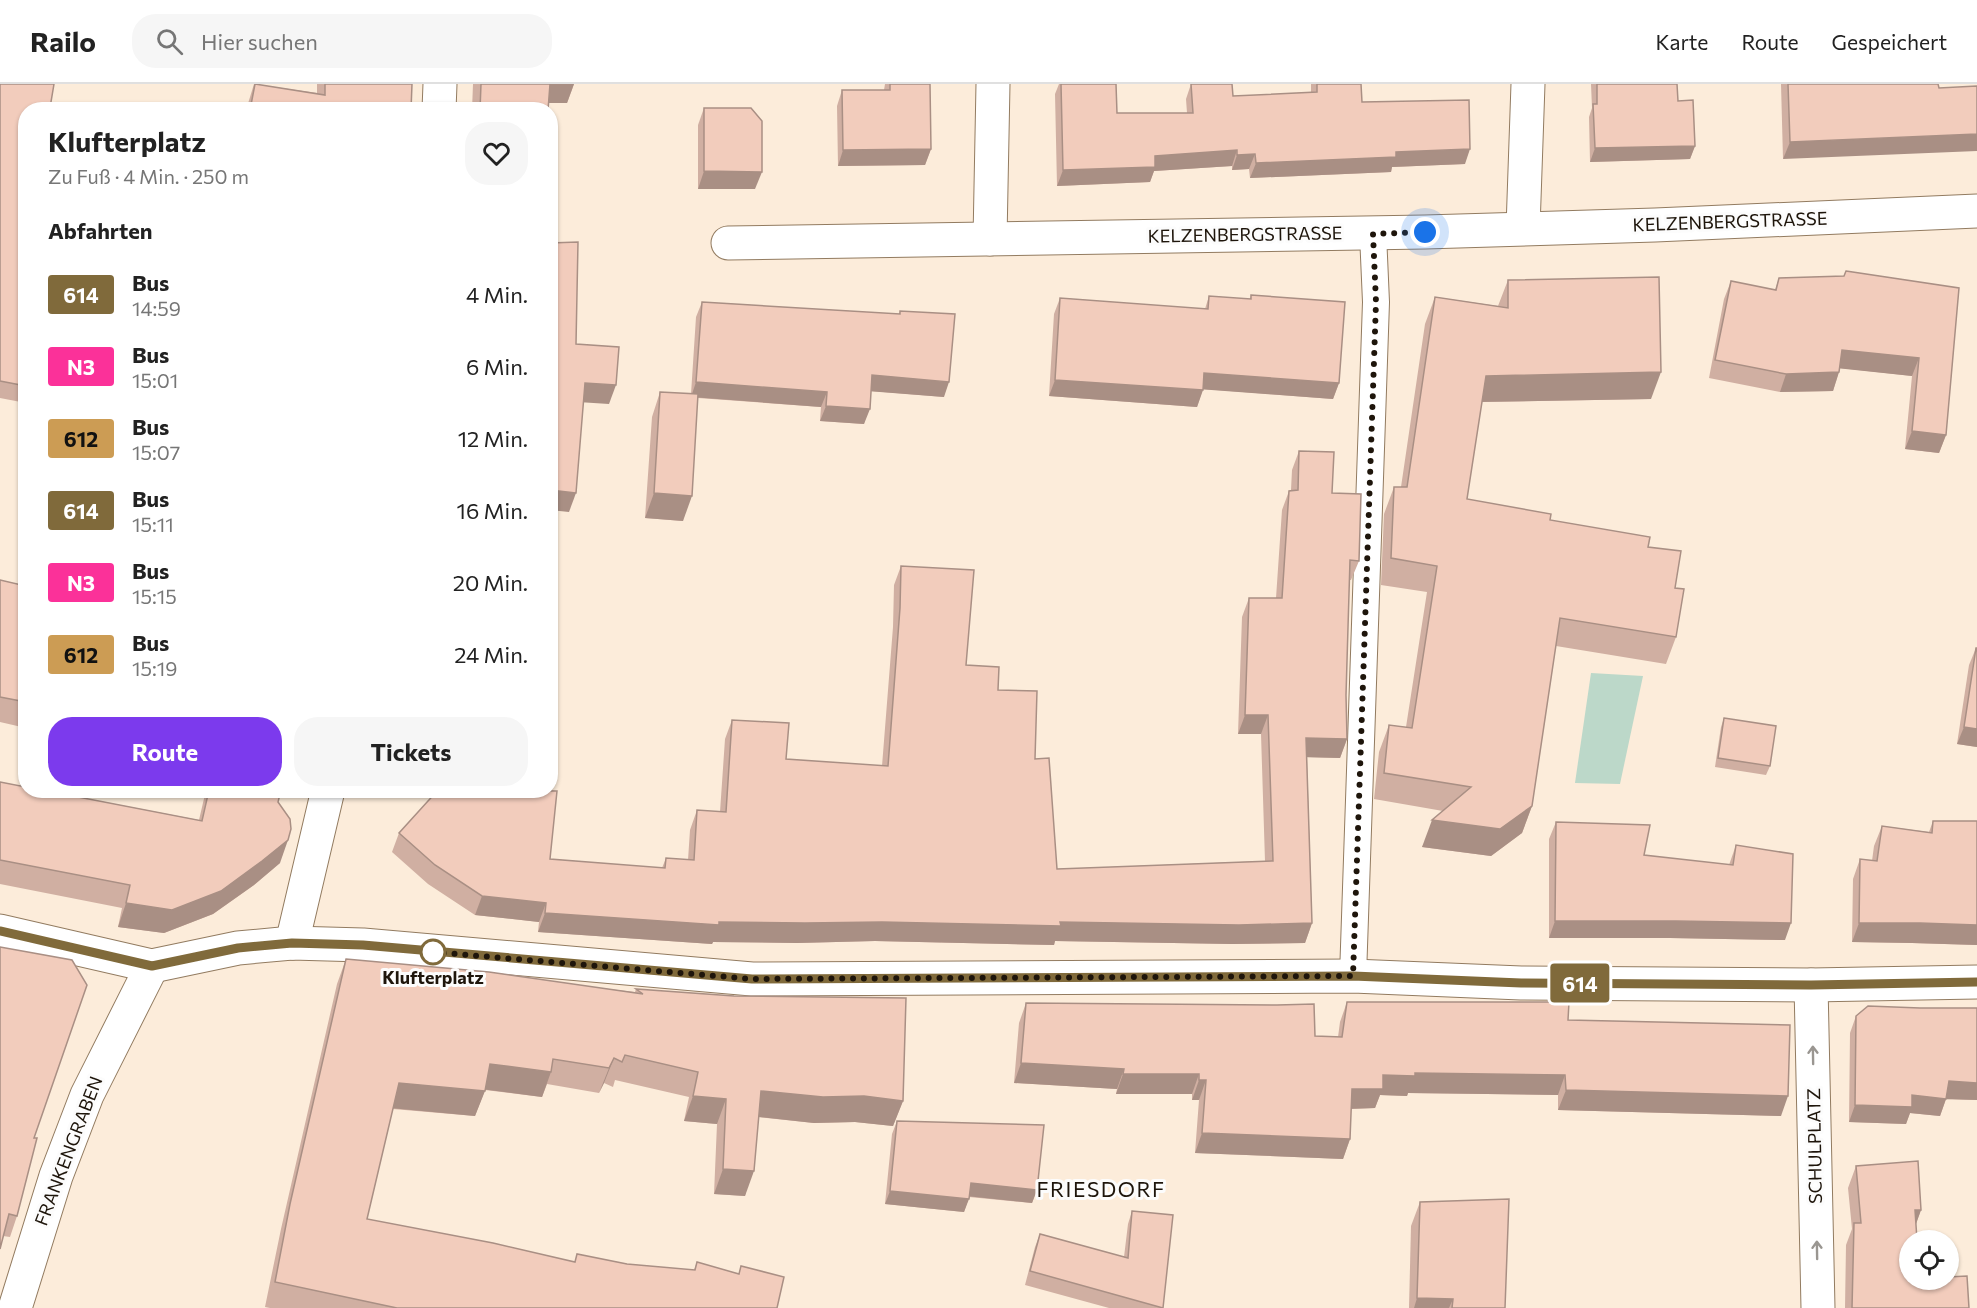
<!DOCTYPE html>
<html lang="de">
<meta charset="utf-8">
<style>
:root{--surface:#fff;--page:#f6f6f6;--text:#222;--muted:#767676;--line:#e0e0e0;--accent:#7c3aed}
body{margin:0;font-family:Commissioner,sans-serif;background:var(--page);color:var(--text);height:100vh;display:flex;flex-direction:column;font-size:22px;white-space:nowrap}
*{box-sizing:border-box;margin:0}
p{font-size:20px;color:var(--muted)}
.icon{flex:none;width:33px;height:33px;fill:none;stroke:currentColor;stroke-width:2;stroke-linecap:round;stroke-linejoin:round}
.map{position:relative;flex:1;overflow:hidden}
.side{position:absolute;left:18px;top:18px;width:540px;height:696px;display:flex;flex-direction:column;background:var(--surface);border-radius:24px;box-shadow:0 2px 4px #0004}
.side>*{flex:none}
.badge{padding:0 12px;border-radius:4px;font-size:21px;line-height:39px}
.tools{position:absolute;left:1899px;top:1146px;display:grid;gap:12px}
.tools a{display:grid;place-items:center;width:60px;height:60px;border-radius:50%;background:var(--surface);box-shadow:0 2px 4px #0004;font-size:30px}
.you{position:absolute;width:30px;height:30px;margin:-15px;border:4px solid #fff;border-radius:50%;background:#1a73e8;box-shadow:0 0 0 9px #1a73e833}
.map>.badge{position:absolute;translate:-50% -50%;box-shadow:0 0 0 3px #fff}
h2{padding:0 30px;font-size:22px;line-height:54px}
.round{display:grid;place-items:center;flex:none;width:63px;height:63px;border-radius:24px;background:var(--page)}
.overview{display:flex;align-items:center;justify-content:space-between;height:102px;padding:0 30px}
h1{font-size:28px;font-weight:700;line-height:45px}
.cta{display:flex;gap:12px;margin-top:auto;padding:12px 30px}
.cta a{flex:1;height:69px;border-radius:24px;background:var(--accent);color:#fff;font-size:24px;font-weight:700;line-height:69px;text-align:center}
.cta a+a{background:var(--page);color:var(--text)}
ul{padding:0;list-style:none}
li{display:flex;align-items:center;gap:18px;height:72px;padding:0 30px}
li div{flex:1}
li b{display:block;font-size:22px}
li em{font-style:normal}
li .badge{min-width:66px;font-weight:700;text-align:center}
header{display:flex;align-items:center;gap:36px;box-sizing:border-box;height:84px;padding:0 30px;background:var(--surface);border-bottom:2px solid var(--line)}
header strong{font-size:28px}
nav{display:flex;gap:33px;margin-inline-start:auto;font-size:21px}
.search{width:420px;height:54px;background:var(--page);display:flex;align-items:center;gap:15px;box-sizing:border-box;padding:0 21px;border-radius:24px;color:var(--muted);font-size:22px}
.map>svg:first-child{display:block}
.green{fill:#bcd8c9}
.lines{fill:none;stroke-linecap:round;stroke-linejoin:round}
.service-casing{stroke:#927b60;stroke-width:28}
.minor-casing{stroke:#927b60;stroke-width:35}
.service{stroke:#fff;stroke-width:26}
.minor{stroke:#fff;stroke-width:33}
.wall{fill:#d0afa2}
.shaded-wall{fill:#a98f84}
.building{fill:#f2ccbc;stroke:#a98f84;stroke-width:1.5}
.oneway{stroke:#9a9691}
.line-casing{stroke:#fff;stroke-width:14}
.line{stroke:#806a3b;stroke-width:9}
.walk{stroke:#1e150b;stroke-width:6;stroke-dasharray:0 10.8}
.stop-dot{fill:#fff;stroke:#806a3b;stroke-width:3}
.labels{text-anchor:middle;stroke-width:6;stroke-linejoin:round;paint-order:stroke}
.street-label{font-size:18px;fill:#1e150b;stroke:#fcfcfc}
.stop-label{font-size:18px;font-weight:bold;fill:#1e150b;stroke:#fcfcfc}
.quarter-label{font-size:21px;letter-spacing:1.5px;fill:#1e150b;stroke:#fcfcfc}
</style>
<header>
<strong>Railo</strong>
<div class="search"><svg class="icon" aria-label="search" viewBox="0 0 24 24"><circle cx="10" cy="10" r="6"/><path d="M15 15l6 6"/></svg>Hier suchen</div>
<nav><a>Karte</a><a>Route</a><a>Gespeichert</a></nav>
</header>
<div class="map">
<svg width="1977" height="1224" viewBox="0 0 1977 1224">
<rect width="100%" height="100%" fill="#fcecda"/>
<path class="green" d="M1591,589l52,3 -23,108 -45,-1z"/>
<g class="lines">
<defs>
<path id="service" d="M1353,892l23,-674 -3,-68"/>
<g id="minor">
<path d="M439,26l1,-26"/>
<path d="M1523,144l5,-144"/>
<path d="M990,155l3,-155"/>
<path d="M728,159l697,-11 230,-7 322,-14"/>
<path d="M0,847l152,35 86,-18 54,-5 71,2 389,34 601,-3 168,7 290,2 166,-3"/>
<path d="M292,859l36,-153"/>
<path d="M1811,901l7,323"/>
<path d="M15,1224l41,-132 31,-81 65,-129"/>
</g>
</defs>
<use href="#service" class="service-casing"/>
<use href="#minor" class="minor-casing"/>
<use href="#service" class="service"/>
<use href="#minor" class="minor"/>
</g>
<g class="wall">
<path d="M0,0l26,26v293l-26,-5z"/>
<path d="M254,0l63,9v-9h95l-1,26h-165z"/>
<path d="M473,0h101l-7,19h-19v7h-76z"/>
<path d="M885,0h5l41,65 -6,16 -87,1 -1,-60 5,-16h42z"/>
<path d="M1059,0h57l1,29h70l-1,-14 5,-15 42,12 78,-3v-9h50l1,18 103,62 -73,3 -1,5 -141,6 -1,-9 -17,1v-4l-78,5 -4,11 -93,4 -2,-92z"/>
<path d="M1591,0h86l1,17 17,45 -5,13 -100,3 -1,-45 3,-9z"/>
<path d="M1781,0h157l-155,75z"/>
<path d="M704,24l51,81h-57v-64z"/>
<path d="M1846,187l113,17 -13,147 -7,18 -34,-4 7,-73 -72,-8 -7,23 -53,1 -71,-14 15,-79 7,-18 44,9 4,-12 65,-2z"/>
<path d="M1508,196l143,119 -169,3 -15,97 181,48 27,41 1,49 -10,27 -110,-18 -24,160 -10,27 -31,23 -69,-9 21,-36 -69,-12 5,-47 10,-27 17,2 21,-135 -46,-7 3,-71 10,-27h7l24,-163 10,-27 63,9z"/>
<path d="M1251,211l88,88 -6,16 -130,-10 -6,18 -148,-11 5,-82 6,-16 145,11 4,-13 41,3z"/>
<path d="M702,218l197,12 1,-3 44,86 -73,-6 -7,33 -44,-3 1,-14 -123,-9 -15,123 -38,-3 7,-101 8,-25 31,2 5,-77z"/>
<path d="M1299,367l33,42 27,68 -8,19h-2l-3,115 1,44 -7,19 -33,-1 5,166 -7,20 -73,1 -177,-3 -1,4 -179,-4 -78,2 -84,-1 -1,2 -174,-12 1,-10 -64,-7 -47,-31 -36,-32 7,-19 151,26 112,9 4,-10 22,2 2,-30 7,-20 23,2 5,-73 7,-19 54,39 96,7 11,-139 1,-42 7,-19 65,99 32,25 37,69 22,110 208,-8 -4,-127h-23l4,-117 7,-19h27l6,-88 7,-19 2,-1 1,-20z"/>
<path d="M0,496l26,6v142l-26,-6z"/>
<path d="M1976,564h1v99l-20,-3 12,-79z"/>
<path d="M1724,634l46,48 -4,9 -51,-8 6,-40z"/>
<path d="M0,698l199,38 7,-30h75l-3,12 2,61 -26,22 -41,29 -49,19 -46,-6 4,-19 -122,-24z"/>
<path d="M1933,737h44v124l-65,-2 -60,-1 1,-63 7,-20 12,2 2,-15 8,-20 47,6z"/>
<path d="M1556,738l88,33 85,10 7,-20 49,95 -115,-2h-121v-99z"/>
<path d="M0,863l34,191 -17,78 -7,21 -7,-1z"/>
<path d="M346,875l289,33 1,-3 267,112 -10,25 -38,-4 -41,1 -56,-6 -13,79 -31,-2 3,-70 -33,-3 5,-24 -74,-17 -2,7 -9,-4 -5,10 -52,-9 -5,13 -57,-7 -10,26 -82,-7 -26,110 208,43 52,2 67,6 3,-8 42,12 2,-8 36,42h-507l-5,-1 16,-78 56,-245z"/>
<path d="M1347,918l221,18 213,96 -223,-6v-15l-150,-2 -1,3 -27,-1 -5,13 -24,1 -1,30 -7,20 -148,-6 4,-53h-7v-6h-76l1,-5 -103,-6 5,-60 7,-20 289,33 23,1 2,-15z"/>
<path d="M1856,932l121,84 -31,-1 -6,17 -30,-3 -4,11 -57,-2 1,-89z"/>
<path d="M897,1037l140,69 -5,13 -63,-6 -5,15 -79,-8 7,-70z"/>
<path d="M1856,1082l65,44 -5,14 -6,56 59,28h-124l1,-63 6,-16 -4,-41z"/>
<path d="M1420,1118l85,106h-96l2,-82z"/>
<path d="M1132,1127l31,97h-54l-84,-23 10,-38 5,-13 84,23 4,-33z"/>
</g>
<g class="shaded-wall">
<path d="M549,0h25l-7,19h-25z"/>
<path d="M1977,50v17l-194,8 7,-17z"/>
<path d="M1695,62l-5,13 -100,3 5,-14z"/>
<path d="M931,65l-6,16 -87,1 5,-16z"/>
<path d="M1470,65l-5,15 -73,3 -1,5 -141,6 6,-15 140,-11z"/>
<path d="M1237,66l-5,16 -78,5 -4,11 -93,4 6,-16 92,-14z"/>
<path d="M1255,70l-6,15 -17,1 5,-15z"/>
<path d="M704,87l58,1 -7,17h-57z"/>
<path d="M1842,266l77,8 -7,18 -76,-8z"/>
<path d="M1661,288l-10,27 -175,3 10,-26z"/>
<path d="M1839,288l-6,19 -53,1 6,-18z"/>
<path d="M1204,289l135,10 -6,16 -135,-10z"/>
<path d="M872,291l77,7 -5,15 -77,-6z"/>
<path d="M1055,296l148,10 -6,17 -148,-11z"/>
<path d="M696,298l131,10 -6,15 -130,-10z"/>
<path d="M585,299l31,2 -7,19 -31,-2z"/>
<path d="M826,322l44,3 -6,15 -44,-3z"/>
<path d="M1912,347l34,4 -7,18 -34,-4z"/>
<path d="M550,406l26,3 -7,19 -19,-2z"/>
<path d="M654,409l38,3 -9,25 -38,-3z"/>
<path d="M1245,631h23l-7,19h-23z"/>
<path d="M1964,643l13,2v18l-20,-3z"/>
<path d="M1306,654l41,1 -7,19 -41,-1z"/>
<path d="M1532,722l-10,27 -31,23 -69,-9 10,-27z"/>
<path d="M288,756l-8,23 -26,22 -41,29 -49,19 -46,-6 8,-24z"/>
<path d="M482,812l64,7 -7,19 -64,-7z"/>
<path d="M545,829l174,9h341l252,1 -7,20 -73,1 -177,-3 -1,4 -179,-4 -78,2 -84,-1 -1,2 -174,-12z"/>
<path d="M1555,837h121l115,2 -6,17 -115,-2h-121z"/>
<path d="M1859,839h61l57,2v20l-65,-2 -60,-1z"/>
<path d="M614,974l-10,25 -5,10 10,-25z"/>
<path d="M1021,979l103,6 -7,20 -103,-6z"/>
<path d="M490,980l61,8 -9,25 -61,-8z"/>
<path d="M1415,989l150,2 -7,20 -150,-2 -1,3 -27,-1 -5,13 -30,1 7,-20 31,-14z"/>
<path d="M1123,990h76l-7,20h-76z"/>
<path d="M1199,996h7l-7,20h-7z"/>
<path d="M1949,997l28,2v17l-33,-1h2l-6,17 -30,-3 -4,11 -57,-2 6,-17 57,-10z"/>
<path d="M399,999l86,8 -10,25 -85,-8z"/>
<path d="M1566,1006l222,6 -7,20 -223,-6z"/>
<path d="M761,1007l103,5 39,5 -10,25 -38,-4 -41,1 -63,-7z"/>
<path d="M693,1012l33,3 -9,25 -33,-3z"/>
<path d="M1202,1049l148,6 -7,20 -148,-6z"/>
<path d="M723,1085l31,2 -9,25 -31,-2z"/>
<path d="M971,1099l66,7 -5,13 -66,-7z"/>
<path d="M890,1107l79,8 -5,13 -79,-8z"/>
<path d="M1915,1126h6l-8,22z"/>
<path d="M1417,1214l36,1 -4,9h-35z"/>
</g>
<g class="building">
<path d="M0,0h54l-4,24 5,1 -1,1h-28v276l-26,-5z"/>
<path d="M255,0l70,11v-11h87l-1,26h-161z"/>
<path d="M481,0h69l-2,26h-68z"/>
<path d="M890,0h40l1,65 -88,1 -1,-60h48z"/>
<path d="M1061,0h55l1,29h76l-2,-29h41l1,12 84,-4v-8h44l1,18 107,-2 1,49 -74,3v5l-140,6 -1,-9 -18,1v-5l-82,6v11l-92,3z"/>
<path d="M1597,0h80l1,17 15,-1 2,46 -100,2 -2,-44h4z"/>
<path d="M1788,0h150l1,4 38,-2v48l-187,8z"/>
<path d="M704,24h47l11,13v51l-58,-1z"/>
<path d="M578,158l-2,102 43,3 -3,38 -31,-2 -9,110 -26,-3v-247z"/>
<path d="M1846,187l113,17 -13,147 -34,-4 7,-73 -77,-8 -3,22 -53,2 -71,-14 16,-79 45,9 3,-12 65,-2z"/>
<path d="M1659,193l2,95 -175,4 -19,123 84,15 -1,6 100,17 -2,10 33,4 -6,37 9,1 -8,48 -116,-19 -28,188 -32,23 -68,-9 39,-33 -87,-14 5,-48 23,3 25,-162 -46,-8 3,-71h13l28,-190 73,11v-28z"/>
<path d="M1251,211l94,7 -6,81 -135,-10 -1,17 -148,-10 5,-82 148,11 1,-13 42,3z"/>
<path d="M702,218l198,12v-3l55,3 -6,68 -77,-7 -2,34 -44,-3 1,-14 -131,-10z"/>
<path d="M660,308l38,2 -6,102 -38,-3z"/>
<path d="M1299,367l35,1 -2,41 29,1 -2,67 -9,-1 -4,135 1,44 -41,-1 6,185 -73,2 -179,-3 1,4 -179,-4 -77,1 -86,-1v3l-174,-12 1,-10 -64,-7 -47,-31 -36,-32 39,-43 119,1 -7,68 115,9 1,-10 28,2 3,-50 29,2 6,-92 57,3 -3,36 102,7 12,-158 1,-42 73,4 -8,95 33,2 -1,23 39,1 -2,68 14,-1 8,111 216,-8 -5,-146h-23l4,-117h33l7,-107 9,-1z"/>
<path d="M0,496l26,6v116l-26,-5z"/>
<path d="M1976,564h1v81l-13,-2z"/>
<path d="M1724,634l52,8 -6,40 -52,-8z"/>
<path d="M0,698l26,5v3h16l160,31 7,-31h72l-3,12 12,17 1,10 -3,11 -26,21 -41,30 -49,19 -46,-7 4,-18 -130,-25z"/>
<path d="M1933,737h44v104l-57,-2h-61l1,-64 17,2 5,-35 50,7z"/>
<path d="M1556,738l94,3 -6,30 89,10 3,-20 57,9 -2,69 -115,-2h-121z"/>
<path d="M0,863l72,13 15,25 -53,153h3l-20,78 -8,-2 -9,35z"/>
<path d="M346,875l143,13 154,22 -7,-5 98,7 172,2 -3,103 -39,-5 -41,1 -62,-6 -7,80 -31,-2 3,-70 -33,-3 5,-24 -73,-17 -3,7 -8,-4 -5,10 -56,-9 -2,13 -61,-8 -5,27 -86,-8 -32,136 126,24 82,19 2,-8 50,10 68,6 2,-8 42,12 2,-8 43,11 -7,31h-380l-122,-26 15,-78z"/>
<path d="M1347,918h222l-1,18 222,5 -2,71 -222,-6 -1,-15 -150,-2v3l-32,-1v14h-31l-2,50 -148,-6 4,-53h-7v-6h-76l1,-5 -103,-6 5,-60 251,2 37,-1 1,32 27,1z"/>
<path d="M1868,922l52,2h57v75l-28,-2 -3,18 -34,-4v12l-57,-2 1,-89z"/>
<path d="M897,1037l147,4 -7,65 -66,-7 -2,16 -79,-8z"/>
<path d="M1918,1077l3,49h-6l2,30h-7v40h38v-3l19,-1 2,32h-117l2,-85h7l-5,-57z"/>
<path d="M1509,1115l-4,109h-53l1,-9 -36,-1 3,-96z"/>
<path d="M1132,1127l41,4 -10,93 -133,-37 10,-37 88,24z"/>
</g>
<defs><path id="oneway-shaft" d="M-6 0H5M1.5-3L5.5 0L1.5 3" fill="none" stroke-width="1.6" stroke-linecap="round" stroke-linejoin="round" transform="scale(1.5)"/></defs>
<g class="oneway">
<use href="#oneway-shaft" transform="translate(1813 971) rotate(-91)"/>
<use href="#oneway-shaft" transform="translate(1817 1166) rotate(-91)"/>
</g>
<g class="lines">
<defs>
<path id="line" d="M0,847l152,35 86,-18 54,-5 71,2 389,34 601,-3 168,7 290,2 166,-3"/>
</defs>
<use href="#line" class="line-casing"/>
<use href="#line" class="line"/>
<path class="walk" d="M433,868l319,27 601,-3 23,-674 -3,-68 52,-2"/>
</g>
<circle class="stop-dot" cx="433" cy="868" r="12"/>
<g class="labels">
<g class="street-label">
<text transform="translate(1730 138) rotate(-2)" y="6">KELZENBERGSTRASSE</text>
<text transform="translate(1245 151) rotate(-1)" y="6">KELZENBERGSTRASSE</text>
<text transform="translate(1815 1062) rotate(-91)" y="6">SCHULPLATZ</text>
<text transform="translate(69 1067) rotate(-69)" y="6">FRANKENGRABEN</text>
</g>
<g class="stop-label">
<text x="433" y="900">Klufterplatz</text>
</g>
<g class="quarter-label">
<text x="1101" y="1113">FRIESDORF</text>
</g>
</g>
</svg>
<div class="tools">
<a><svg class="icon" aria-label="locate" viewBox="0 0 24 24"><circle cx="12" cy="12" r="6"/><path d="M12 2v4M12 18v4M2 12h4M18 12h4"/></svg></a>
</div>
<div class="you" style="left:1425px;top:148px"></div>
<b class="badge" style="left:1580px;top:899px;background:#806a3b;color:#fff">614</b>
<section class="side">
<div class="overview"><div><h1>Klufterplatz</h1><p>Zu Fuß · 4 Min. · 250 m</p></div><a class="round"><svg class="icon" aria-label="heart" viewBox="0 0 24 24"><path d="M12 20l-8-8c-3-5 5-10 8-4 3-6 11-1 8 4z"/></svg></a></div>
<h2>Abfahrten</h2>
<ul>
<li><span class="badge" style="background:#806a3b;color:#fff">614</span><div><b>Bus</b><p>14:59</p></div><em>4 Min.</em></li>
<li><span class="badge" style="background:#fb3199;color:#fff">N3</span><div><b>Bus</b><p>15:01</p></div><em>6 Min.</em></li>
<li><span class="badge" style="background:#cc9c54;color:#111">612</span><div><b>Bus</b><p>15:07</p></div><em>12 Min.</em></li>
<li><span class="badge" style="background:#806a3b;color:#fff">614</span><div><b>Bus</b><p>15:11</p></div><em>16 Min.</em></li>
<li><span class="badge" style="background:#fb3199;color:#fff">N3</span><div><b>Bus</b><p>15:15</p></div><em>20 Min.</em></li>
<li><span class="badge" style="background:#cc9c54;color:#111">612</span><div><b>Bus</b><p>15:19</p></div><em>24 Min.</em></li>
</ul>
<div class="cta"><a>Route</a><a>Tickets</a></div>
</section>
</div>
